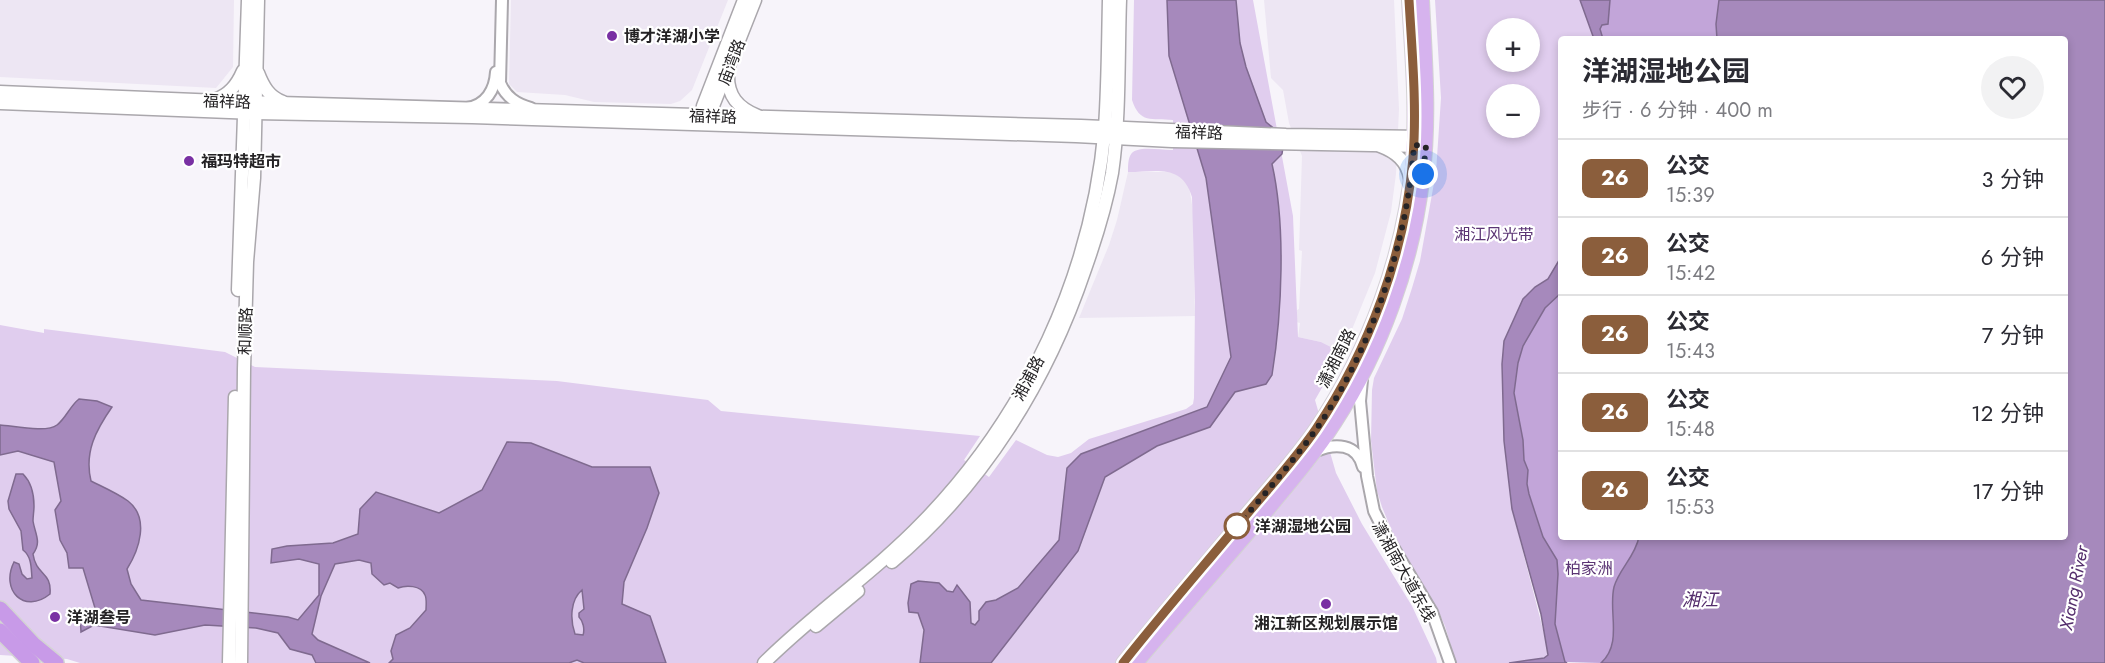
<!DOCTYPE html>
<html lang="zh">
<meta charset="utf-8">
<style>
:root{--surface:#fff;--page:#f2f2f3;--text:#2b2b33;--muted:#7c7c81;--line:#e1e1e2}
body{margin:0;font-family:Jost,"Noto Sans SC",sans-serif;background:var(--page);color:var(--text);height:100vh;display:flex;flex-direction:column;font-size:22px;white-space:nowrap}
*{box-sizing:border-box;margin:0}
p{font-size:20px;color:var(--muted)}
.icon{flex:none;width:33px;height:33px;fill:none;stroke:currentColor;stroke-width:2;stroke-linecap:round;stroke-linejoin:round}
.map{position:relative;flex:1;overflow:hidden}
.sheet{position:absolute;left:1558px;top:36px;width:510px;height:504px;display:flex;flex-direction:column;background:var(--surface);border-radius:6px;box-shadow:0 3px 9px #0003}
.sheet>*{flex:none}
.badge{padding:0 12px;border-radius:9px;font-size:21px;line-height:39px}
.fabs{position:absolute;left:1486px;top:18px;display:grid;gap:12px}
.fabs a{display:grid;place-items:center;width:54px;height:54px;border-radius:50%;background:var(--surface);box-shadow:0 3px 9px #0003;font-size:30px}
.you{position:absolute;width:30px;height:30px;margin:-15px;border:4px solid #fff;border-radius:50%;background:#1a73e8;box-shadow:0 0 0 9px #1a73e833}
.map>.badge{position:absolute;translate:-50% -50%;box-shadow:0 0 0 3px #fff}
.round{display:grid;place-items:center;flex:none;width:63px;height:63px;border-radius:32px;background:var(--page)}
.summary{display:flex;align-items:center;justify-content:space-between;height:102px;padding:0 24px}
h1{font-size:28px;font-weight:700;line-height:45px}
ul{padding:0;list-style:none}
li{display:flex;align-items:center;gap:18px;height:78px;padding:0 24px;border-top:2px solid var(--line)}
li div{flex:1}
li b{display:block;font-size:22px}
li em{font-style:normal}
li .badge{min-width:66px;font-weight:700;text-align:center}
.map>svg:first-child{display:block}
.built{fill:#ede6f3}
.green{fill:#e0cdee;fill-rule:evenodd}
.forest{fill:#c2a5d9}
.water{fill:#a689bc;stroke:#7f6a8f;stroke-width:1.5;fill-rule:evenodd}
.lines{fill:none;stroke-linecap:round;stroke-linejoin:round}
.tertiary-casing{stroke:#aaa7ac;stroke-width:14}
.secondary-casing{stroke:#aaa7ac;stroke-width:15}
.primary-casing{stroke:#d3d3d3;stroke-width:16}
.trunk-casing{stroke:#d3d3d3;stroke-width:18}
.tertiary{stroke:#fff;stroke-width:10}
.secondary{stroke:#fff;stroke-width:12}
.primary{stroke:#d6b3ee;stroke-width:14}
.trunk{stroke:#c89ae8;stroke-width:15}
.line-casing{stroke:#fff;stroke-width:14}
.line{stroke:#8b5e3c;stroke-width:9}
.walk{stroke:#252325;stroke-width:6;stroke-dasharray:0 10.8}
.poi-dot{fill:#7930a3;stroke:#fff;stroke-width:2}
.stop-dot{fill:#fff;stroke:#8b5e3c;stroke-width:3}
.labels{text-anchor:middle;stroke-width:4.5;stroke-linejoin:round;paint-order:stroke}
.poi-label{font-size:16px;font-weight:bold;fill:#252325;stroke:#fff;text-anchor:start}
.street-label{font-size:16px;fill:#252325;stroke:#fff}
.park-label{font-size:16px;fill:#5b3474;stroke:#fff}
.stop-label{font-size:16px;font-weight:bold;fill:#252325;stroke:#fff;text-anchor:start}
.water-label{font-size:18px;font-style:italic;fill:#542e6c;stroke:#fff}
</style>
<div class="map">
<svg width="2105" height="663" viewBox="0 0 2105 663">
<rect width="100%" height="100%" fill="#f7f4fa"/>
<g class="built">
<path d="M0,0h234l-1,67 -17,21 -216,-11z"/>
<path d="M511,0h217l-36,90 -12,11 -9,3 -77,-2 -29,-7 -48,-3 -8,-8z"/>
<path d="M1264,0h130l5,109 -3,65 -5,38 -16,61 -31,76 -13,-2 -10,-5 -23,-5 2,-14 -4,-1 1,-12 2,-1 3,-58 -3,-1 3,-94 -13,-33 -6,-33 -12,-12z"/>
<path d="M1128,172h44l9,5 8,9 4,25 2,105 -116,2 30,-73 8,-25z"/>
</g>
<g class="green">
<path d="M1134,0h119l40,216 5,121 23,5 10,5 13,2 -29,51 21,73 26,51 50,82 24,52 1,5h-1357l-13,-4 -67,-4v-330l44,8v-4l181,23 30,15 302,14 151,19 13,11 259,25 -16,24 25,17 27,-37 31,15 11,2 13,-4 18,-14 97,-30 7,-5 1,-6 1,-96 -3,-105c-10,-34 -36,-25 -64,-25 0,-5 0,-12 2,-16 5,-12 32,-5 43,-6v-30c-22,-2 -33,4 -41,-20z"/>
<path d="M1435,0h145l14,39h-32l-1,218 -13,23 -13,7 -12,12 -19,42 -2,23 2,77 8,68 35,136 1,10 -3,3 -36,5h-53l-11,-37 -9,-20 -42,-70 -12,-29 -5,-16 -6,-50 1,-51 2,-12 28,-59 10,-31 8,-27 16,-89 5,-74zM1497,28h33v34h-33zM1497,94h33v34h-33z"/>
</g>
<g class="forest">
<path d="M1610,0h109l-3,24 1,15h-114l-3,-10 2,-4 6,-1z"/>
<path d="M1561,293l1,244h77c-4,20 -20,32 -25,50 -6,25 9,56 -13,76l-36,-1 -10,-38 2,-64 -14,-23 -14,-43 -2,-10 1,-14 -4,-10 -1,-20 -9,-47 4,-30 5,-17 22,-38z"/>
</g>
<g class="water">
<path d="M1167,0h69l4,43 6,24 20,55 11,9 6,16 -1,7 -10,10c14,62 10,149 0,211l-6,9 -31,8 -25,35 -53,19 -52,31 -27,74 -87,112h-71l4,-33 -6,-17 -9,-1 -1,-9 3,-19 7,-3 21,2 8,8 6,1 4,-7 13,17 1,21 4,2 4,-5v-9l7,-9 10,-2 22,-12 41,-48 8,-72 14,-14 126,-47 24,-50 -25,-179 -37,-122z"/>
<path d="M1580,0h30l-2,24 -6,1 -2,4 3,10h-9z"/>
<path d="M1719,0h386v663h-504c22,-20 7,-51 13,-76 5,-18 21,-30 25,-50h427v-498h-349l-1,-15z"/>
<path d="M1561,257v36l-16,15 -22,38 -5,17 -4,30 9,47 1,20 4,10 -1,14 2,10 14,43 14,23 1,14 -3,50 10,38 2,1h-58l35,-5 4,-3 -7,-41 -29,-105 -8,-68 -2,-77 2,-23 19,-42 12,-12 13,-8z"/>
<path d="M79,399l18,2 15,6c-16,23 -28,45 -21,74 12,6 26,12 37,20 22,17 11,49 -1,68l4,15 10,16 147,17 10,3 21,-25v-31l-20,-5 -28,4 1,-14 15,-3 46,-3 25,-9 2,-25 16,-17 63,21 43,-23 25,-48 24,1 61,24h58l9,26 -12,35 -23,54 -2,22 28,12 16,47h-82l-7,-3 -8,3h-180l4,-4 -2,-8 5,-16 14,-7 16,-18c0,-4 1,-11 -1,-15 -4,-10 -19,-10 -27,-7l-8,-5 -6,2 -12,-11 -1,-11 -12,-3 -24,4 -14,32 -9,38 6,6 52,23h-54l-4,-8 -22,-6 -12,-16 -22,-5 -51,-3 -50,10 -61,-10 -13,7 -1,-17 15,-7 -12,-40h-14l-2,-15 -7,-13 -5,-30 6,-9 -7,-39 -36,-11 -18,4v-30c14,1 47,8 57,0 9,-7 13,-19 22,-26zM582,590l2,19 -5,4v4c4,4 6,12 4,18l-8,-1c-5,-14 -5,-34 7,-44z"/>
<path d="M16,474h7c8,8 11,21 11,32 0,5 -1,10 -1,15 2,13 9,21 0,33 3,22 19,17 17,40 -26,21 -50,-4 -36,-32l5,2 3,10 5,5 5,-1c-1,-10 0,-21 -9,-28l-2,-19 -12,-22 -1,-8z"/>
</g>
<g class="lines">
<defs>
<g id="tertiary">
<path d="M502,0l-2,83c6,14 16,21 31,25"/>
<path d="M467,108c19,-3 28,-18 29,-36"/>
<path d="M1362,380l-2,21 7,75 7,35 12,24 46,77 18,51"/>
<path d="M1316,451c19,-8 41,-8 47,16"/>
</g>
<g id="secondary">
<path d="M258,73c5,13 11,24 25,29"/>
<path d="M728,73c-1,23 10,35 30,43"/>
<path d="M0,92l244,10 837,24 205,9 137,2"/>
<path d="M214,100c15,-5 23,-15 29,-29"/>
<path d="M0,103l255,10 217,4 604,19 96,5 251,5"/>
<path d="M700,123l3,-17 41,-106"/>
<path d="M709,123l2,-12 44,-111"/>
<path d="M1380,146c16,6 27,15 30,32"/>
<path d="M238,290l10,-290"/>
<path d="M892,562c91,-77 155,-180 193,-293 11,-31 21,-63 27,-96 8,-54 6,-118 8,-173"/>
<path d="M816,626l42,-35"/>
<path d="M229,663l6,-266"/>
<path d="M241,663l3,-294 3,-107 7,-84 4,-178"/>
<path d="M764,663c50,-50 110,-90 159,-141 104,-107 169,-247 182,-395 3,-42 3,-85 4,-127"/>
</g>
<g id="primary">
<path d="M1123,663c39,-48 79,-95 119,-143 25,-30 52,-59 74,-91 53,-79 89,-175 97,-271 4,-52 -1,-106 -4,-158"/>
<path d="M1136,663c42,-50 85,-98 127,-148 25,-30 51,-60 72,-93 46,-71 77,-157 87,-241 8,-60 3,-121 0,-181"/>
</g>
<g id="trunk">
<path d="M0,609l33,35 23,19"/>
<path d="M0,631l32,32"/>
</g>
</defs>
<use href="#tertiary" class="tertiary-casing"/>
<use href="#secondary" class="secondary-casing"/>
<use href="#primary" class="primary-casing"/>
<use href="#trunk" class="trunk-casing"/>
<use href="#tertiary" class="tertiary"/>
<use href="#secondary" class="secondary"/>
<use href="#primary" class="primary"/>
<use href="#trunk" class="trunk"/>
</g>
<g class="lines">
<defs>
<path id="line" d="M1123,663c38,-48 79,-95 119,-143 25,-30 52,-59 74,-91 53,-79 89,-175 97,-271 4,-52 -1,-106 -4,-158"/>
</defs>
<use href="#line" class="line-casing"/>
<use href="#line" class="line"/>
<path class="walk" d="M1237,526c27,-31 54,-62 78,-95 56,-79 93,-190 99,-286l12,1 -3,28"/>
</g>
<g class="poi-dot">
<circle cx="612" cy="36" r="6"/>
<circle cx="189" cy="161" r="6"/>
<circle cx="1326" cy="604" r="6"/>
<circle cx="55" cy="617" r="6"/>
</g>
<circle class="stop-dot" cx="1237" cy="526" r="12"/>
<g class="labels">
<g class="poi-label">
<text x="624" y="42">博才洋湖小学</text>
<text x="201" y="167">福玛特超市</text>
<text x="67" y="623">洋湖叁号</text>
<text x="1326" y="629" text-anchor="middle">湘江新区规划展示馆</text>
</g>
<g class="street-label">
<text transform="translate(731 62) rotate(-69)" y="6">庙湾路</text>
<text transform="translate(227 101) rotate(2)" y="6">福祥路</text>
<text transform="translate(713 116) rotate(2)" y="6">福祥路</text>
<text transform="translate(1199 132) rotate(2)" y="6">福祥路</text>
<text transform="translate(245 331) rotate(-88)" y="6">和顺路</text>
<text transform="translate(1336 358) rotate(-63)" y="6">潇湘南路</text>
<text transform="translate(1028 378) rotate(-62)" y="6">湘浦路</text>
<text transform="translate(1404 571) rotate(61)" y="6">潇湘南大道东线</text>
</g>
<g class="park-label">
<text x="1494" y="240">湘江风光带</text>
<text x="1589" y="574">柏家洲</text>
</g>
<g class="stop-label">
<text x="1255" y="532">洋湖湿地公园</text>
</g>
<g class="water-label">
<text transform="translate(2074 588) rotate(-79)" y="6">Xiang River</text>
<text x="1700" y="606">湘江</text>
</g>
</g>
</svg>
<div class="fabs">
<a>+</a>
<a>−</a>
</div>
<div class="you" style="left:1423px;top:174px"></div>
<section class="sheet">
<div class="summary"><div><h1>洋湖湿地公园</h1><p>步行 · 6 分钟 · 400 m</p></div><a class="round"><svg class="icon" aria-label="heart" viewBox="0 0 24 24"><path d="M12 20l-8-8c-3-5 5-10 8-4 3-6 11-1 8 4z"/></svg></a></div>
<ul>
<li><span class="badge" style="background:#8b5e3c;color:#fff">26</span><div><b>公交</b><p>15:39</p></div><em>3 分钟</em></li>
<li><span class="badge" style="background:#8b5e3c;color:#fff">26</span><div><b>公交</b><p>15:42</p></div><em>6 分钟</em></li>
<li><span class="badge" style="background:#8b5e3c;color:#fff">26</span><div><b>公交</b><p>15:43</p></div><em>7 分钟</em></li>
<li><span class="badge" style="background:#8b5e3c;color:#fff">26</span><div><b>公交</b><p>15:48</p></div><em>12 分钟</em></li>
<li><span class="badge" style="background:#8b5e3c;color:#fff">26</span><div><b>公交</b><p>15:53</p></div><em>17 分钟</em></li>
</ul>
</section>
</div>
